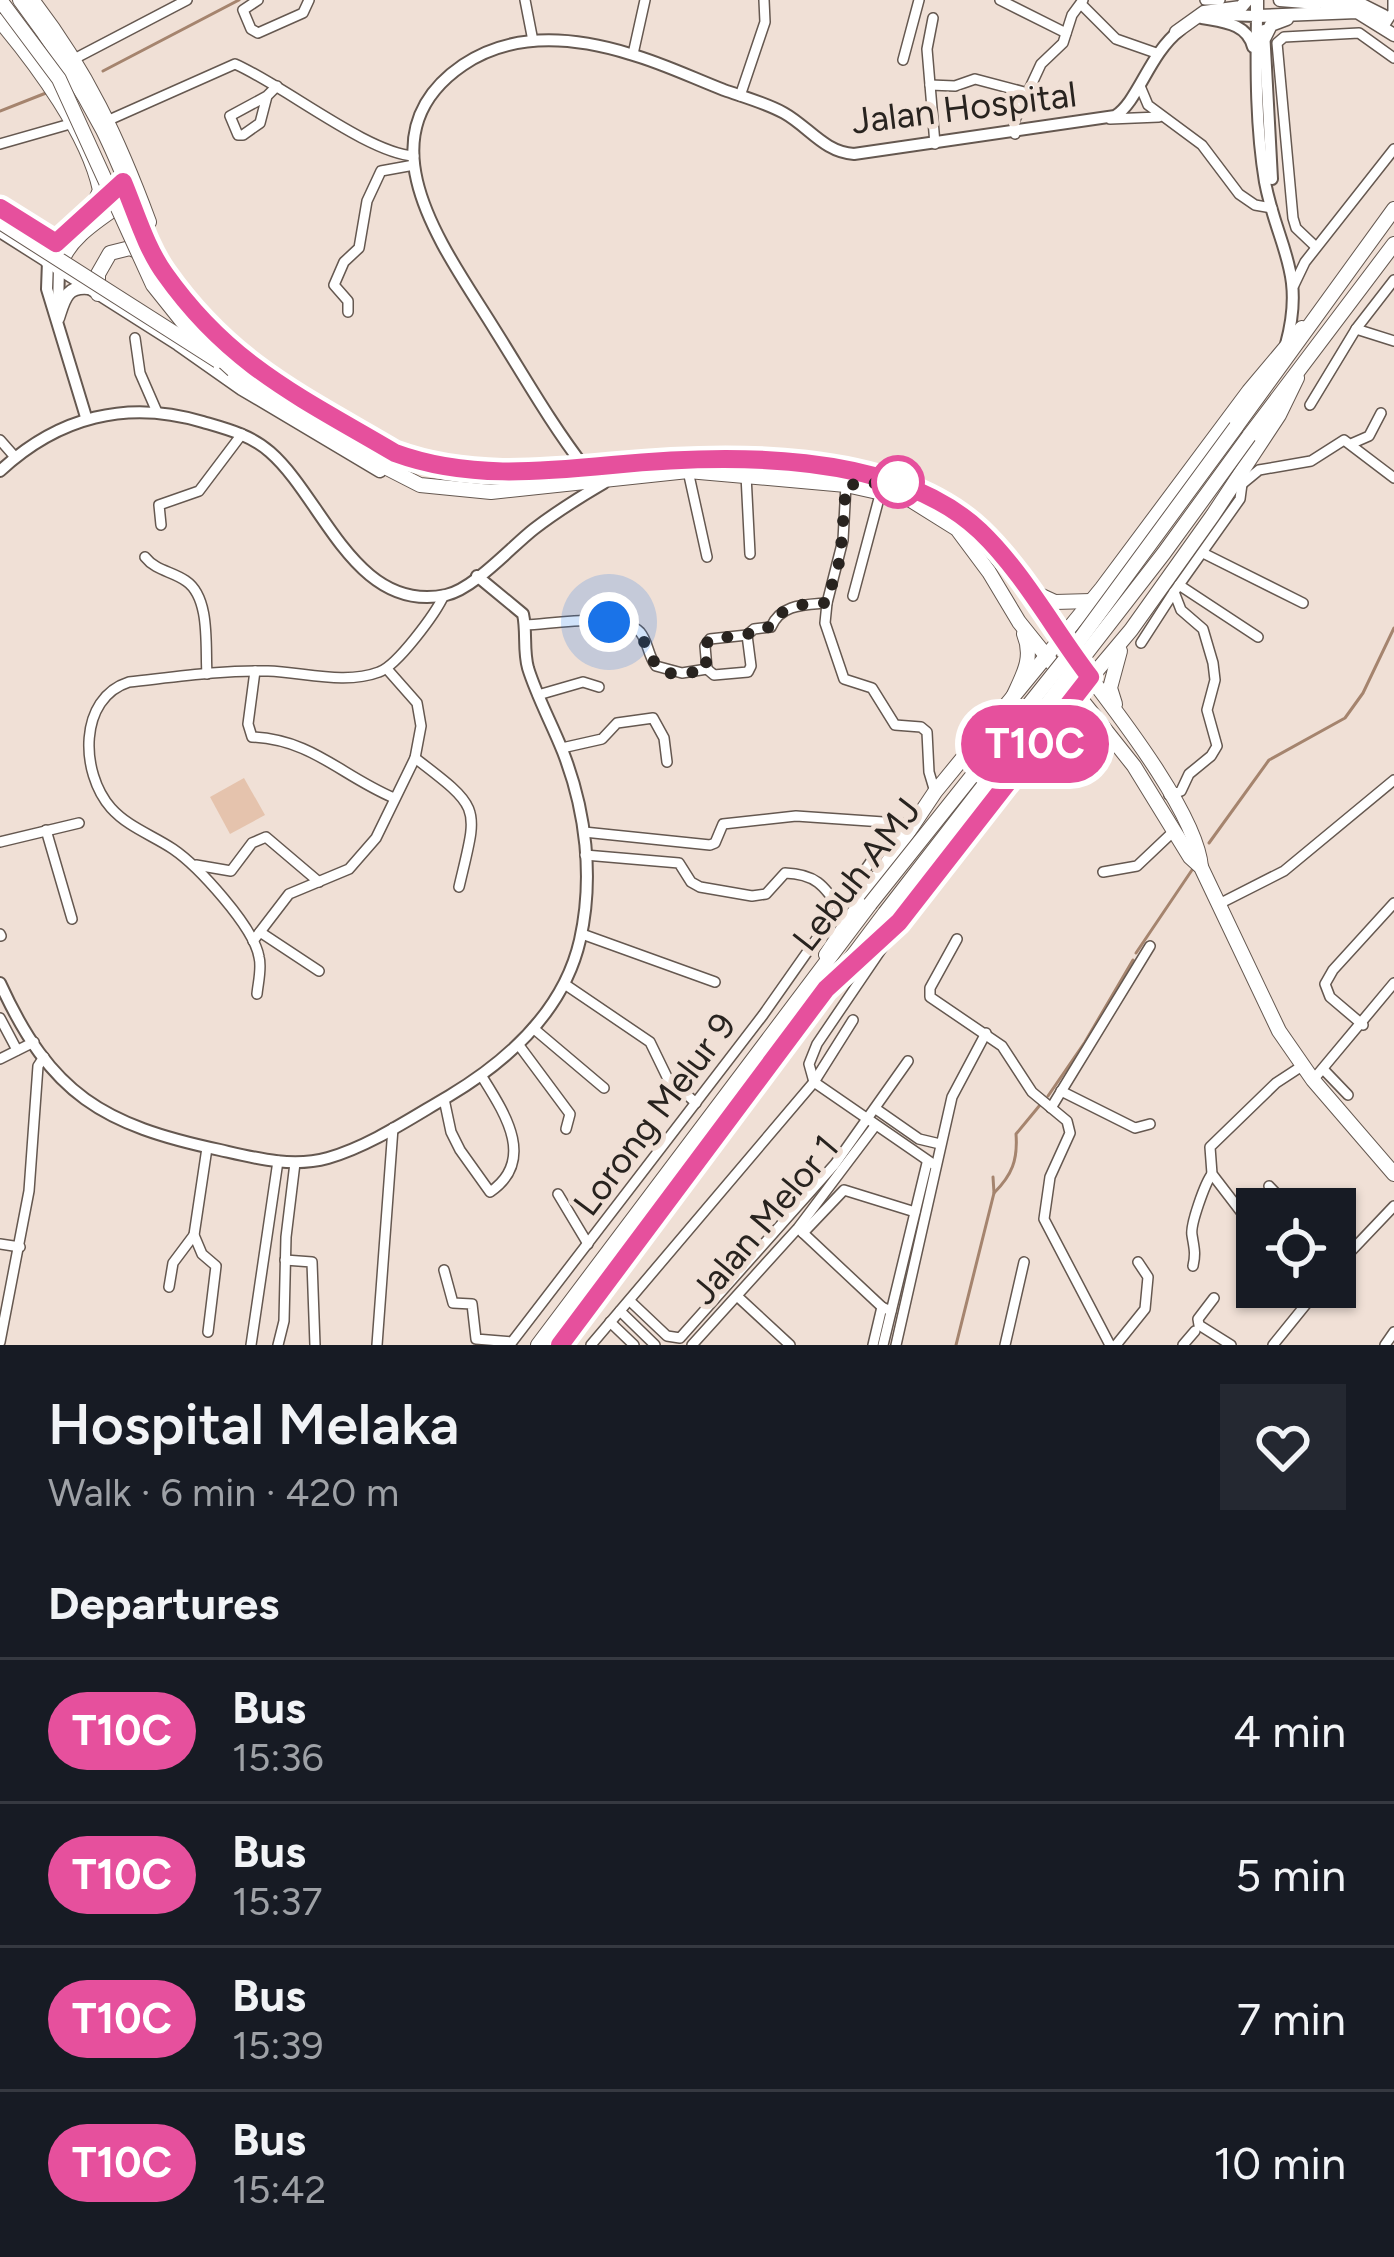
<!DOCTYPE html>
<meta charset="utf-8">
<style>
:root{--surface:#171b24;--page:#242831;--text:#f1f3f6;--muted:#9ea1a6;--line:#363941}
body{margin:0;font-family:Figtree,sans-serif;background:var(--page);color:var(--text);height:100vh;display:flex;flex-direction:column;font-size:45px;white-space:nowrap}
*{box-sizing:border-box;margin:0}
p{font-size:39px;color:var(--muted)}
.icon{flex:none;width:66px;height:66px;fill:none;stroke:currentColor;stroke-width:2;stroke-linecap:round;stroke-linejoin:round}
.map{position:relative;height:1345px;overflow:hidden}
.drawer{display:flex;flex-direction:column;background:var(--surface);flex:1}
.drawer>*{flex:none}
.badge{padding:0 24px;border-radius:39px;font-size:42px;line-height:78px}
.tools{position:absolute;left:1236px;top:1188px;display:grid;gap:24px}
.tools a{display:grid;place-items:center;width:120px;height:120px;border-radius:0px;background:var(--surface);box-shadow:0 3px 9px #0004;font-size:60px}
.you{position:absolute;width:60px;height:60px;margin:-30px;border:9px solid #fff;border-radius:50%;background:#1a73e8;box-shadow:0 0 0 18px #1a73e833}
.map>.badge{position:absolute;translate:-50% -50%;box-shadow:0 0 0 6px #fff}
h2{padding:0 48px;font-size:45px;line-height:108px}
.round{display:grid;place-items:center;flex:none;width:126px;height:126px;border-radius:0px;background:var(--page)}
.overview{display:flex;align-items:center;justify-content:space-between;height:204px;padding:0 48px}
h1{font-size:57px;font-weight:600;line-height:90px}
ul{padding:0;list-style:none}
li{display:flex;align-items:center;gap:36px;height:144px;padding:0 48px;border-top:3px solid var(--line)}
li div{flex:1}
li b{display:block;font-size:45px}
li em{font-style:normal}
li .badge{min-width:132px;font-weight:700;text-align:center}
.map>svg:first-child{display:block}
.green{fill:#e5c3ad}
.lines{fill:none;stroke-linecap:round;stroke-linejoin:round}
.stream{stroke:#a5846e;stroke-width:3}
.minor-casing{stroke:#655850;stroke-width:12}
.tertiary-casing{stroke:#655850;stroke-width:14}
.secondary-casing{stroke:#655850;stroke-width:15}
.primary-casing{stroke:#655850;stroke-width:16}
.trunk-casing{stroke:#655850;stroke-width:16}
.minor{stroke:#fff;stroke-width:9}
.tertiary{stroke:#fff;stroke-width:10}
.secondary{stroke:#fff;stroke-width:12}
.primary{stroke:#fff;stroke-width:14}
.trunk{stroke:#fff;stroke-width:14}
.primary-bridge-casing{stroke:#655850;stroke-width:16;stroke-linecap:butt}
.trunk-bridge-casing{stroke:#655850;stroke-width:16;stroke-linecap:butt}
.primary-bridge{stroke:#fff;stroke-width:14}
.trunk-bridge{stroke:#fff;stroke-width:14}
.line-casing{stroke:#fff;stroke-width:27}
.line{stroke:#e6509d;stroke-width:18}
.walk{stroke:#28231f;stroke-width:12;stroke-dasharray:0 21.6}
.stop-dot{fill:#fff;stroke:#e6509d;stroke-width:6}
.labels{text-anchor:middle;stroke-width:10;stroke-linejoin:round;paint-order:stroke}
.street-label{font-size:36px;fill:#28231f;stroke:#f0e0d6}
</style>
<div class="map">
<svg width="1394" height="1345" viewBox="0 0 1394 1345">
<rect width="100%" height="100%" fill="#f0e0d6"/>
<path class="green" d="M244,778l21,37 -35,19 -20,-37z"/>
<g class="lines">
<g class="stream">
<path d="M103,71l136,-71"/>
<path d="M0,111l46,-18"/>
<path d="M1209,843l60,-83 76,-42 18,-25 31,-65"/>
<path d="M1136,953l56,-83"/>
<path d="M1048,1096l37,-54 48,-82"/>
<path d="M993,1177l1,16"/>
<path d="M956,1345l38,-152c18,-18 24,-33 22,-59l24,-29"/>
</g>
<defs>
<g id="minor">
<path d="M258,0l-15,10 8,19 7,4 45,-20 6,-13"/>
<path d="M525,0l8,41"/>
<path d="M1000,0l66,33"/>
<path d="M1205,0h15"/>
<path d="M1081,4l35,35 40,14"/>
<path d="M933,18l-6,31 8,95"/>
<path d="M1384,26l9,-14v-12"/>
<path d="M633,54l12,-54"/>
<path d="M76,58l111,-58"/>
<path d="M903,60l16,-60"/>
<path d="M930,85l25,1 20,-7 53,14"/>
<path d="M1140,86l8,19 54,40 37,49 16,11 17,3"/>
<path d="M267,96l-7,27 -17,12h-5l-8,-19 37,-20 10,-10"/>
<path d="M740,96l25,-74 -1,-22"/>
<path d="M1110,119l49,-2"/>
<path d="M109,120l126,-56c50,22 132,89 179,92"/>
<path d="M1015,134l-1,-12 27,-58 22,-21 9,-28 11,-15"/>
<path d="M0,144l70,-20"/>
<path d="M1316,247l-20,-19 -3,-10 -16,-175 7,-6 75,-4 35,25"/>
<path d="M1294,285l11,-23 89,-113"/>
<path d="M348,312v-11l-14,-16 10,-23 15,-14 8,-47 14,-30 33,-6"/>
<path d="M1356,329l38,12"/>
<path d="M135,338l5,35 17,39"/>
<path d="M1310,405l46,-76 38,-49"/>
<path d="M0,440l15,17"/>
<path d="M1353,443l16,-7 12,-23"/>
<path d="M688,471l19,86"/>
<path d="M746,475l4,79"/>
<path d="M1242,484l17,-14 52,-9 33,-21 50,38"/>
<path d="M846,485l-3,55 -16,63 -2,20 19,56 28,9 23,37 26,2 6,5 2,40 6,20"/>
<path d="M161,525l-2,-20 40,-14 43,-57"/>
<path d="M1203,553l100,50"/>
<path d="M145,557c11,14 27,14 41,24 25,17 19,67 21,93"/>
<path d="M1179,585l79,52"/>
<path d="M853,596l28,-105"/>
<path d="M526,625c26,-1 94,-14 114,7 8,9 8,24 16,34l26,7 25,-4 -2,-23 5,-7 37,-4 7,-6 17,-2c10,-23 33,-22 56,-24"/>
<path d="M1141,643l33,-51"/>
<path d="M707,669l7,6 34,-3 3,-6 -4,-31"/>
<path d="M255,671l-7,53 4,13c61,3 88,38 142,61"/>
<path d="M538,695l45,-13 16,5"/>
<path d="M562,748l40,-9 15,-16 36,-5 11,20 3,24"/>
<path d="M415,758c68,52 63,48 44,129"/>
<path d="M1169,795l12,-4 8,-17 22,-18 6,-10 -10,-36 8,-30 -2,-17 -10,-34 -22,-19 -7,-18 66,-93 2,-15 -6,-4"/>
<path d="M46,830l26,89"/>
<path d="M584,832l126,13 5,-2 8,-19 73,-8 102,7"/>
<path d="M0,842l79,-19"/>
<path d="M585,855l94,8 12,19 9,5 52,9 14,-2 19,-21c30,1 39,12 55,36"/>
<path d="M196,865l35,6 21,-28 14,-6 53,45"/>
<path d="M1103,872l34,-6 38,-36"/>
<path d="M1219,904l65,-33 110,-91"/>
<path d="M260,932l59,39"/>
<path d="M0,934l1,2"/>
<path d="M582,934l133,48"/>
<path d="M957,939l-27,49v9l72,49 30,46 35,29 3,12 -20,44 -6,42 66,126"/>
<path d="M253,941l36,-47 60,-25 27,-31 39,-80 6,-32 -4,-23 -30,-34"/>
<path d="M566,985l84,57 17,35 29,26"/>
<path d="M257,994c1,-11 5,-26 2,-37 -5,-30 -61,-91 -86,-108 -21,-14 -45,-22 -62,-41 -31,-35 -33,-110 18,-126 46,-5 93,-12 139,-11 35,1 77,14 111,1 18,-6 57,-59 65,-77"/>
<path d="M0,1018l17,32"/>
<path d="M1363,1025l-33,-28 -5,-13 8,-14 61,-67"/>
<path d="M533,1028l71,60"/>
<path d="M518,1044l52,70 -4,15"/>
<path d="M0,1059l34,-17"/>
<path d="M1323,1069l25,26"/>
<path d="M1313,1080l81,-97"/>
<path d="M814,1082l-5,-18 8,-20 72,-106"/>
<path d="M814,1082l119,82"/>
<path d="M1061,1091l74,37 15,-4"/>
<path d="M444,1099l7,33 9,18 30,42c47,-32 14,-80 -9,-117"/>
<path d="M1051,1108l99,-162"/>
<path d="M876,1109l43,30 21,5"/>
<path d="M207,1148l-13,87 8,19 14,12 -8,66"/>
<path d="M1269,1186l22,23"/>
<path d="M558,1194l30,50"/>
<path d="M1245,1217l-33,-43 -2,-27 66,-64 26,-17"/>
<path d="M802,1232l80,75 9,4"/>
<path d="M803,1233l41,-43 71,22"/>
<path d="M0,1244l20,3"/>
<path d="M285,1260l27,2 3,83"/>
<path d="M1193,1266c3,-13 1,-18 -1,-31 -2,-10 13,-52 20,-61"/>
<path d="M1335,1268l59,-62"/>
<path d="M444,1270l9,33 19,1 4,35 36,3 251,-327 135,-192 14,1"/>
<path d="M169,1287l4,-24 21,-28"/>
<path d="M737,1296l53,49"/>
<path d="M1214,1298l-16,21 1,6 32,20"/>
<path d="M630,1301l37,35 13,2 155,-174 73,-103"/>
<path d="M620,1311l35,34"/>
<path d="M610,1322l24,23"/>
<path d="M0,1342l29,-151 9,-125 6,-9"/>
<path d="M251,1345l27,-184"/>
<path d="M278,1345l6,-24 2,-84 9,-74"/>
<path d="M377,1345l16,-217"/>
<path d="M591,1345l223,-263 39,-62"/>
<path d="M692,1345l106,-117 77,-102"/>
<path d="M873,1345l9,-38"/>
<path d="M883,1345l44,-182"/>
<path d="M896,1345l56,-248 34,-64"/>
<path d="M1005,1345l19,-83"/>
<path d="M1116,1345l29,-36 3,-32 -10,-15"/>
<path d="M1183,1345l12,-14"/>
<path d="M1273,1345l47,-58"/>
<path d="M1385,1345l9,-13"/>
</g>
<g id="tertiary">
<path d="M1220,15l37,1c-1,54 -1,112 8,166 12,64 41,90 21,162"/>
<path d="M1202,18c21,4 45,5 51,29"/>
<path d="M1264,30l8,149"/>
<path d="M48,261l-1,28 39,128"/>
<path d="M58,308l1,-40"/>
<path d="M585,468c-34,-44 -61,-92 -90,-138 -47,-77 -139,-192 -32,-265 50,-34 112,-28 167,-11 32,9 63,24 94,36 20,7 42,13 60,23 25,14 40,39 70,41l261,-38c23,-14 34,-62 65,-86"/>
<path d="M0,471c58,-54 127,-72 203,-49 24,7 48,13 67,30 53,46 85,162 176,143 28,-6 66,-49 88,-66 22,-17 46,-32 70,-46"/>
<path d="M0,983c51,112 103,142 220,167 35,8 72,18 108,8 42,-12 83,-40 121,-62 60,-36 115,-86 131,-156 14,-62 6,-129 -17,-188 -11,-28 -26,-55 -35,-84 -5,-18 -1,-36 -5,-54l-46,-38"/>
</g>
<g id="secondary">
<path d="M1257,0v16l100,-4 37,23"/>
<path d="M1280,0l37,3"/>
<path d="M1324,3h34l26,13"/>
<path d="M1176,32l28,-20 37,-5 6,-7"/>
<path d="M1265,37l6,-12 16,-6"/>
<path d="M0,231l178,113 64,45 138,82"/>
<path d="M58,318c6,-18 8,-32 30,-30"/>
</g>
<g id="primary">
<path d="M0,21c37,44 88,113 100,169l-8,19"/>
<path d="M0,208l62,38"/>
<path d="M48,261l8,-18 67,-61"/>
<path d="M59,268c9,-32 45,-51 71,-70"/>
<path d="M1090,677c32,42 107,139 111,190"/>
<path d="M1076,693l58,73 56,91 11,10 78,164 34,49 81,94"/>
<path d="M1115,704l-5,-16 10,-37"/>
<path d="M1050,725l31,2 29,15"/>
<path d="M826,955l109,-163 167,-204 147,-197 53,-63"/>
<path d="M847,970l52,-48 131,-172 101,-120 82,-115 66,-100 18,-37"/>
</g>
<g id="trunk">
<path d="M20,0c31,41 59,84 83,130 42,85 53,161 132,225 43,34 154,103 207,112 78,14 158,-5 236,-7 55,-2 109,2 163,11 33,6 67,10 96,28 67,41 106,117 153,178"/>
<path d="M32,0c54,69 87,141 117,222"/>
<path d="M98,294v-20l12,-21 20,-5 12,5"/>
<path d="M233,370l146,94 41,21 71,7 197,-21 158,14 63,14 48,30 32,43 30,50 57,71"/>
<path d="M1236,427l158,-218"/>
<path d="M1249,436l145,-192"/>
<path d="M1029,590l26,12 36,-1"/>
<path d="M1013,697c10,-22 21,-39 11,-63"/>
<path d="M538,1345l332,-441"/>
<path d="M560,1345l325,-432"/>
</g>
</defs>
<use href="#minor" class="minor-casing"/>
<use href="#tertiary" class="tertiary-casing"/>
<use href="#secondary" class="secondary-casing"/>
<use href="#primary" class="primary-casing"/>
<use href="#trunk" class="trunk-casing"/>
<use href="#minor" class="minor"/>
<use href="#tertiary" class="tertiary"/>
<use href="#secondary" class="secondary"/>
<use href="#primary" class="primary"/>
<use href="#trunk" class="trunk"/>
<defs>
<path id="primary-bridge" d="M0,222l218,139"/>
<g id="trunk-bridge">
<path d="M0,0l59,79 94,206 36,45 44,40"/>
<path d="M870,904l197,-247 169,-230"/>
<path d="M885,913l279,-360 85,-117"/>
</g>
</defs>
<use href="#primary-bridge" class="primary-bridge-casing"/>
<use href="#trunk-bridge" class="trunk-bridge-casing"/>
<use href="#primary-bridge" class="primary-bridge"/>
<use href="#trunk-bridge" class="trunk-bridge"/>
</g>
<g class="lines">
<defs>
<path id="line" d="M0,208l56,35 67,-61c13,31 23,66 42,92 65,92 137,124 230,179 71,26 144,19 217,12 112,-11 281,-16 368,66 43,41 74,99 110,146l-191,245 -73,67 -266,356"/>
</defs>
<use href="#line" class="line-casing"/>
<use href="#line" class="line"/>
<path class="walk" d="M609,622l31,10c16,39 20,49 67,37l-3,-23 6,-7 37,-4 7,-6 17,-2c10,-23 33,-23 55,-24l14,-43 6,-75 52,-3"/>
</g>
<circle class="stop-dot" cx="898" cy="482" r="24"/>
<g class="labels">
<g class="street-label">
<text transform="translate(964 107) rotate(-7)" y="13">Jalan Hospital</text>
<text transform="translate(856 874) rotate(-52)" y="13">Lebuh AMJ</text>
<text transform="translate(654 1114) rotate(-53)" y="13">Lorong Melur 9</text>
<text transform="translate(764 1219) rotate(-50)" y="13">Jalan Melor 1</text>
</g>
</g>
</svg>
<div class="tools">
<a><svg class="icon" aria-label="locate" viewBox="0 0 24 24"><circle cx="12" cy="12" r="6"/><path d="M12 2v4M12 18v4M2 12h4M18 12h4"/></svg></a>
</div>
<div class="you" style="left:609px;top:622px"></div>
<b class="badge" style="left:1035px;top:744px;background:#e6509d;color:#fff">T10C</b>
</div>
<section class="drawer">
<div class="overview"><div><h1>Hospital Melaka</h1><p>Walk · 6 min · 420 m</p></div><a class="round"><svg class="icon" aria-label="heart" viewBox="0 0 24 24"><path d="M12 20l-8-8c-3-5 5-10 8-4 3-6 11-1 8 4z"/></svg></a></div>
<h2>Departures</h2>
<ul>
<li><span class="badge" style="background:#e6509d;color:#fff">T10C</span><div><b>Bus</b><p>15:36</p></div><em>4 min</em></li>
<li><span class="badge" style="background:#e6509d;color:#fff">T10C</span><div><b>Bus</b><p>15:37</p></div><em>5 min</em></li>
<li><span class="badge" style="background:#e6509d;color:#fff">T10C</span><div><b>Bus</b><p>15:39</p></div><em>7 min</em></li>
<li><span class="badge" style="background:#e6509d;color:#fff">T10C</span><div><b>Bus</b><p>15:42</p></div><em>10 min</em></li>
</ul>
</section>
